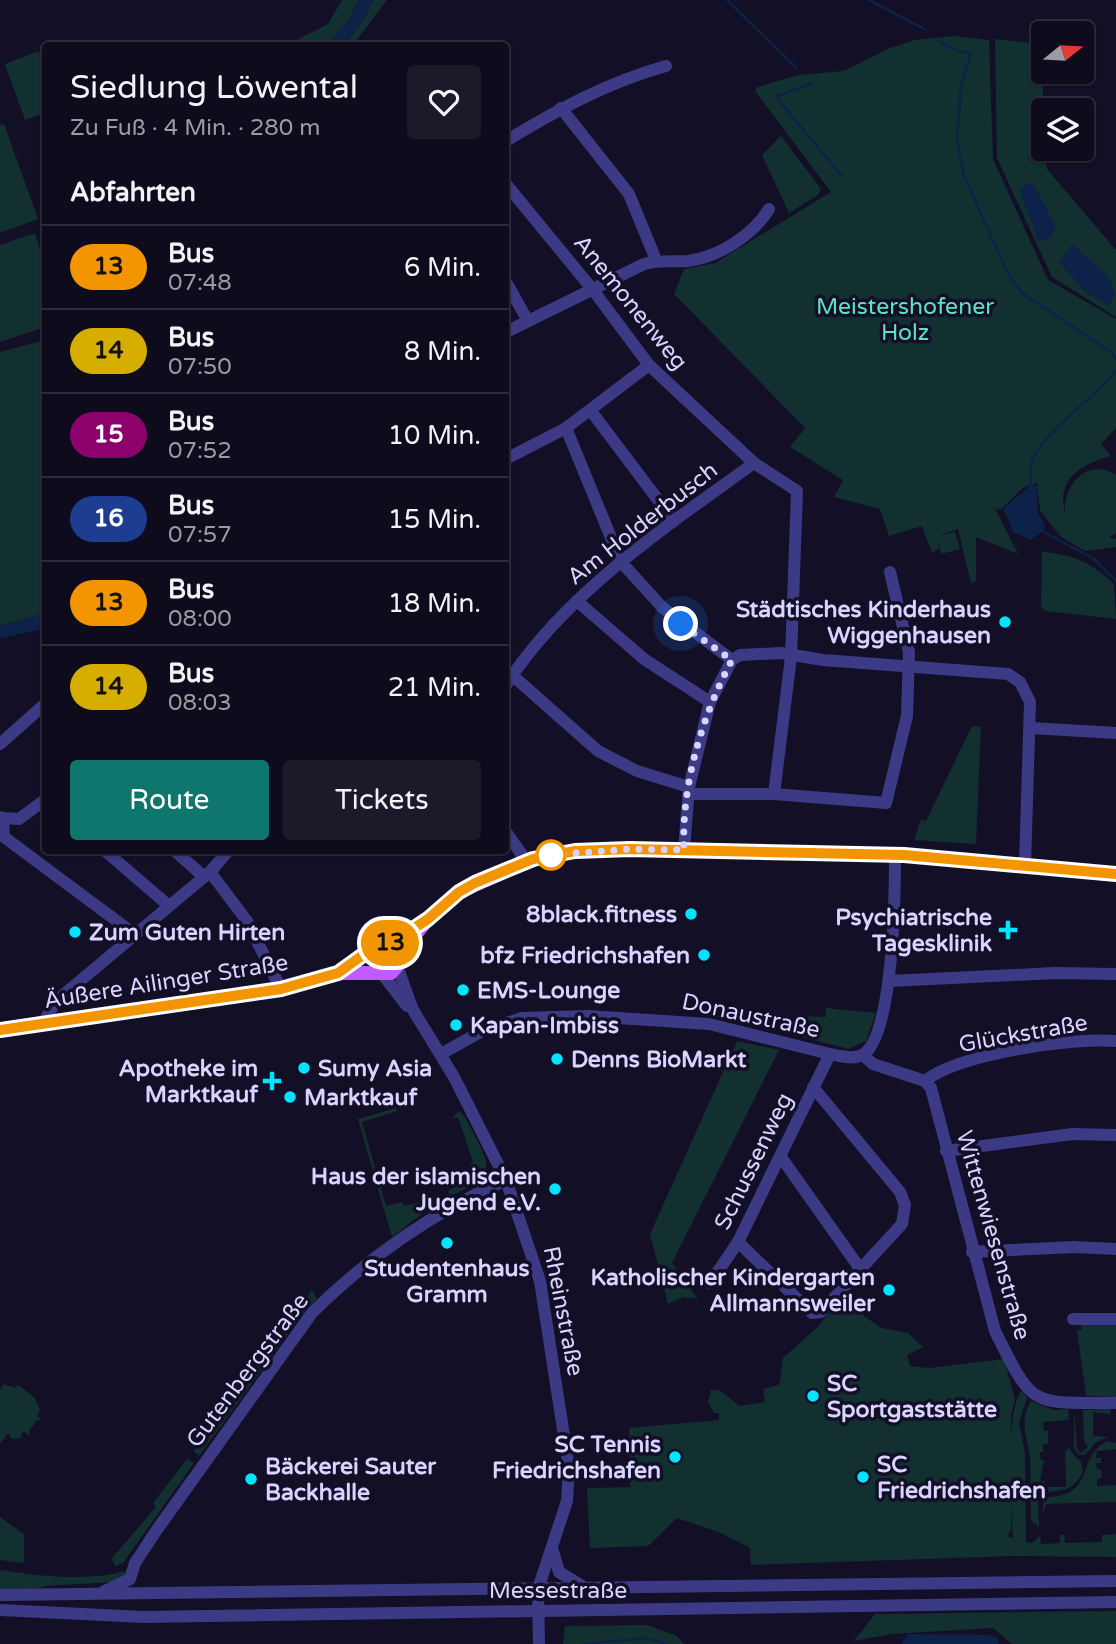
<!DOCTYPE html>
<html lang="de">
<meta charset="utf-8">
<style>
:root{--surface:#0e0b1c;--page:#1c1929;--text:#f1f3f6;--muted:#9b9ba3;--line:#2e2b3b;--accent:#0f766e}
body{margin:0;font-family:"Varela Round",sans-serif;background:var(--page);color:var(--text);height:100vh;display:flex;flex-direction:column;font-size:26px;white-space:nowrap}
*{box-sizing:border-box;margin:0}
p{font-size:23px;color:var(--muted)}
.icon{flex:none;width:38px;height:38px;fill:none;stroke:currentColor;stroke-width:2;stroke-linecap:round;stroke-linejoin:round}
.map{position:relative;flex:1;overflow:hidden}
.sheet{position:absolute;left:42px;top:42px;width:467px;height:812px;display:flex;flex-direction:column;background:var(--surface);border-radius:7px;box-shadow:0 2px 5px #0004,0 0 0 2px var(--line)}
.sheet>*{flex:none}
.badge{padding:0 14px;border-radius:23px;font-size:24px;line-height:46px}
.needle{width:46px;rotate:72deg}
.fabs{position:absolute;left:1031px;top:21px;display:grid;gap:14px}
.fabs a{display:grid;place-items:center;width:63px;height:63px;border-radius:7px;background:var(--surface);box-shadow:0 2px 5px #0004,0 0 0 2px var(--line);font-size:35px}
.you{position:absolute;width:35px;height:35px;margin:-18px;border:5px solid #fff;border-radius:50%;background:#1a73e8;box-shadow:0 0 0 10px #1a73e833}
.map>.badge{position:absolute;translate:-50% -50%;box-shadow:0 0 0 4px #fff}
h2{padding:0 28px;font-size:26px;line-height:63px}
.round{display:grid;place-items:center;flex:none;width:74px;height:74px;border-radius:7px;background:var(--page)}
.head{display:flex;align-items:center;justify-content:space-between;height:119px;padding:0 28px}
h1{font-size:33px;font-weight:600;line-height:52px}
.button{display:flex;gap:14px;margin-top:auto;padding:14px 28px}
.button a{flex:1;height:80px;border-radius:7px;background:var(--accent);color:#fff;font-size:28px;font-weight:600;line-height:80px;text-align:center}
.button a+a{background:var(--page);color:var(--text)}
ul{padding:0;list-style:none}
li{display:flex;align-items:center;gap:21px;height:84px;padding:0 28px;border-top:2px solid var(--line)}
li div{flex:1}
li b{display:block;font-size:26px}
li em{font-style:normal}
li .badge{min-width:77px;font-weight:700;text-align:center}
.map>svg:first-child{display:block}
.green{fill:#12302f}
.water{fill:#0c2248}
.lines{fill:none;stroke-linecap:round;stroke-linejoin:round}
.stream{stroke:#0c2248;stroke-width:2.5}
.minor{stroke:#3d3a85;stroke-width:12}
.major{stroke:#c25bff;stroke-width:14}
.line-casing{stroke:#fff;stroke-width:16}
.line{stroke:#f39401;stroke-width:10}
.walk{stroke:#d9d4ff;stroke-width:7;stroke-dasharray:0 12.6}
.poi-dot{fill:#00e5ff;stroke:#130f26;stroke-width:2.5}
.stop-dot{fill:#fff;stroke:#f39401;stroke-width:3.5}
.labels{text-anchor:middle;stroke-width:7;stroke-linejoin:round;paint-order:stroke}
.street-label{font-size:23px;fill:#d9d4ff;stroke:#130f26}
.park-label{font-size:23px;fill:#5fe0c0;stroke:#130f26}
.poi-label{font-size:23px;font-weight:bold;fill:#d9d4ff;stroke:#130f26;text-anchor:start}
</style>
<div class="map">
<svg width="1116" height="1644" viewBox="0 0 1116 1644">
<rect width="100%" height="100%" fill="#130f26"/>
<g class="green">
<path d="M342,0h17c-7,13 -18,40 -34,45 -11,4 -28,0 -40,1l43,-22z"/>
<path d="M373,0h14l-34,45 -10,1 20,-26z"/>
<path d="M955,36l34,4 4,119 55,121 68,39v109l-15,16 10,12c-30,8 -55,23 -46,57 -2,-28 22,-56 51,-38v58l-7,4 7,2v8l-31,4 -24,-14 -21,-26 -3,-28 -14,5 -23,22 -5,-2 23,46 -42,-17v44l-5,2 -13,-54 -18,6 15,-3 5,17 -19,5 -4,-18 2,12 -7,5 -10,-27 -33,10 -9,-27 -46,-12 9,-17 -53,-33 15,-19 -131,-134 10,-25 31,-6 116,-71 -76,-101 2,-4 41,-12 45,-4 47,-23 25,-8z"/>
<path d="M995,39l48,5v105l4,20 69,81v67l-64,-40 -55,-119z"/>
<path d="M39,51l6,18v44l-20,7 -20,-56z"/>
<path d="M4,124l34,95 -38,14v-108z"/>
<path d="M781,136l40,53 -3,6 -29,18 -27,-58z"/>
<path d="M35,233l10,32v62l-45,15v-97z"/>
<path d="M45,340v273l-45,13v-274z"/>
<path d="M1042,552c33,3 48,10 72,32l2,35 -71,-8 -4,-5z"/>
<path d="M972,726l9,1 -5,117 -62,-4 7,-21 5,2z"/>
<path d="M826,1008l50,5 -10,28 -17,8 -51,-13v-20l28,1z"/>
<path d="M737,1041l42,9 -107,213 26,36 -14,-2 -16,7 -18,-70z"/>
<path d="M396,1108l1,3 -35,11 24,84 16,-4 2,4 15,-4v-4l6,-2 11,7 -44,34 -34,-118z"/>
<path d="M459,1111c8,6 12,19 18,29 20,37 7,40 -27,56l-2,-5 15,-8 1,-7 9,-3 -3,-9 3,-2 -15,-45 -7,2z"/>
<path d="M312,1290l5,9 -12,12 -106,145 -6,-5z"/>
<path d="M839,1298l42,30 27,5 15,14 -16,8 3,11 19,2 75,-9 11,40 -4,16v115l-4,6 6,2c-2,-25 -8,-134 9,-147l5,7 -8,25 6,29 1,90 6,1 8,-7 1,8 19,-1v-8h4l1,8 37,-1v-7l14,-1v23l-102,-1 -263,9 -1,-17 -29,-15 -44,-15 -29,28 -58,2 -3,-60 43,-1 -1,-59 90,-8v-7h-5l-6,-11 3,-12h8l21,16 25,-4 -2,-13 16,-4 4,-27 37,-33z"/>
<path d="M1082,1323h34v74l-30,-1 -9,-66h4z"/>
<path d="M3,1384l12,4 3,-3 17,13 5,12 -3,6 5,4h-5l-8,11 1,5 -7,-5 -2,7 -9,1 -4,-6 -8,11v-54z"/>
<path d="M1031,1401l23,9 14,-1 1,11 -26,2 1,9h4v13l-5,1v7h-3v7l4,1 -4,21h5v6h21l-1,-35 3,-4 13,14 2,10c-14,27 -26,13 -45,25l1,30 -8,-7c-1,-20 0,-41 -1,-61 -2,-22 -12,-37 1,-58z"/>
<path d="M1074,1409l3,39 3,5 8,-6 -4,-6 -1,-31 27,-1v5l-17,-2v24l16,1 -13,5 -11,13h-6l-5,-7z"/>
<path d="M1108,1441l8,2v6l-19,2 -1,7h5v5h-5l1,6h4l1,9 -5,1v7l19,-1v17l-70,2 -4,12 2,-19c54,0 30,-40 64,-56z"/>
<path d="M187,1459l7,4 -71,100 -8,3 -3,-8 44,-51 -3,-4z"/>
<path d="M0,1517l24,17v29l-24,-3z"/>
<path d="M0,1570c40,6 85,12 125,1v6l-13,5 -67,4 -10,3h-35z"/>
<path d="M1116,1611v33h-104l-19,-16 -101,6 -38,7 21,-27z"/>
<path d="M647,1625l30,11 7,8h-121l2,-18z"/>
</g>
<g class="water">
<path d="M359,0h14l-10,20 -20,25h-18l24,-25z"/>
<path d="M1032,182l23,43 -4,12 -12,6 -20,-54z"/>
<path d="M1072,244l37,33 6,18 -7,11 -26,-17 -23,-27z"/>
<path d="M1037,485l1,28 7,12 -3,7 -11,8 -18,-8 -10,-24 27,-22z"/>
<path d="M45,613v16l-45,9v-12z"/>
<path d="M908,1634l82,1 8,4 1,5h-98z"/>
</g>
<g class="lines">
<g class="stream">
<path d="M727,0l69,68"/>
<path d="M869,0l57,30"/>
<path d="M940,42l17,9 14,2 -10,33 -4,54 7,36 43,96 15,21 89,59 5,7"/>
<path d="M812,83l-36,14 66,79"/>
<path d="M1030,487c1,-8 -1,-20 3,-28 14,-32 61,-59 83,-89"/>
<path d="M1042,531l52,28 22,22"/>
<path d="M584,1644l62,-6 20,6"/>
</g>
<g class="minor">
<path d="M561,108l68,86 27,66"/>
<path d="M506,141c51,-31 102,-59 160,-75"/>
<path d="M506,184l87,106 56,75 105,98 43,28 -6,166 -17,137"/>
<path d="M506,282l22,39"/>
<path d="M506,332l138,-68c15,-4 28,-2 44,-3 31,-4 65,-26 81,-52"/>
<path d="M591,411l83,110"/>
<path d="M566,428l55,134 42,46 69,52"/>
<path d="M506,459l60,-31 83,-63"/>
<path d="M577,601l67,58 66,43"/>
<path d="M512,675l86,76 39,20 52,16"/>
<path d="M506,685c59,-92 161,-159 248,-222"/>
<path d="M1031,728l85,5"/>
<path d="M0,744l46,-41"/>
<path d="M689,794h85l112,9 21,-87 2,-64 -19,-80"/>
<path d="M0,817l3,1 1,19 129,96"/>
<path d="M3,818l16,1 27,-20"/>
<path d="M506,832l21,30"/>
<path d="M104,850l64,55"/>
<path d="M174,850l29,26"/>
<path d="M684,850l5,-63 21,-85 22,-42 8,-5 41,-2 42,7 185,14 12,8 10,20 -5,163"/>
<path d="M210,872l37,49 34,68"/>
<path d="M397,966l16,44 41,67 52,103 34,101 29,187 -2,33 -29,88 1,55"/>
<path d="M383,975l24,31"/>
<path d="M890,981l165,-8 61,1"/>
<path d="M43,1023l13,-22 154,-129 19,-22"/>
<path d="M441,1054l41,-23 40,-13 66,-2 121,8 121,30c10,2 23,6 32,1 32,-15 33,-166 33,-200"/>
<path d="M863,1055l10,9 52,17"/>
<path d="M925,1081l6,7 64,243c39,79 36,71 121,72"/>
<path d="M925,1081c33,-27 148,-44 191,-40"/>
<path d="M946,1151l126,-17 44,1"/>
<path d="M781,1157l80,113"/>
<path d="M738,1242l74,71 9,-1 81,-88 3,-19 -5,-13 -87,-105"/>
<path d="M972,1252l102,-5 42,2"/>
<path d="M710,1283l28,-41 92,-188"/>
<path d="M1073,1319h43"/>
<path d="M553,1551l6,21 28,17"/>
<path d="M103,1592l27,-13 5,-16 21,-32 156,-218c55,-55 123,-102 194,-133"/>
<path d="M0,1595l1116,-14"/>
<path d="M0,1610l144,7 972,-15"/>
</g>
<g class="major">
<path d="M338,973h53l6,-7 3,-13 28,-34 31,-27 73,-33 43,-8 55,-2 274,6 212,19"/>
<path d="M0,1030l281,-41 57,-16 36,-26 17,-4 25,-17"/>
</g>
</g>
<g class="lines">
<defs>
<path id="line" d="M0,1030l281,-41 57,-16 36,-26 21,-6 33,-22 31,-27 16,-9 58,-24 42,-8 55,-2 274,6 212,19"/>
</defs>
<use href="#line" class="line-casing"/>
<use href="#line" class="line"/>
<path class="walk" d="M551,855l79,-6 54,1c-3,-64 18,-134 48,-190l-51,-36"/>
</g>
<g class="poi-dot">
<circle cx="1005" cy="622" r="7"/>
<circle cx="691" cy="914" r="7"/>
<path d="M1004.5 919.5h7v7h7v7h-7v7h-7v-7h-7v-7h7z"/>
<circle cx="75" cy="932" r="7"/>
<circle cx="704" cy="955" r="7"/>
<circle cx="463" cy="990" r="7"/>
<circle cx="456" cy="1025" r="7"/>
<circle cx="557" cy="1059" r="7"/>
<circle cx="304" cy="1068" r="7"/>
<path d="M268.5 1070.5h7v7h7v7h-7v7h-7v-7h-7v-7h7z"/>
<circle cx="290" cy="1097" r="7"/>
<circle cx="555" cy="1189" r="7"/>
<circle cx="447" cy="1243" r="7"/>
<circle cx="889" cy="1290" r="7"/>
<circle cx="813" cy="1396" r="7"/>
<circle cx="675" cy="1457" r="7"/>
<circle cx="863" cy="1477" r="7"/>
<circle cx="251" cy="1479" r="7"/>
</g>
<circle class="stop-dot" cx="551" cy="855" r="14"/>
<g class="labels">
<g class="street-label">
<text transform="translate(631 302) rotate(51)" y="8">Anemonenweg</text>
<text transform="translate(642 523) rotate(-38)" y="8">Am Holderbusch</text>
<text transform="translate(166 981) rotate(-9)" y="8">Äußere Ailinger Straße</text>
<text transform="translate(751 1015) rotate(12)" y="8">Donaustraße</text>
<text transform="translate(1023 1033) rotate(-10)" y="8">Glückstraße</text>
<text transform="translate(753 1161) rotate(-64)" y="8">Schussenweg</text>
<text transform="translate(994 1235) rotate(74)" y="8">Wittenwiesenstraße</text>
<text transform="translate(564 1311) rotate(79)" y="8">Rheinstraße</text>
<text transform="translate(247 1370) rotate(-53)" y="8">Gutenbergstraße</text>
<text x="558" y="1598">Messestraße</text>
</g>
<g class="park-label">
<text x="905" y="314">Meistershofener<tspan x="905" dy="26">Holz</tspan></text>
</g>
<g class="poi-label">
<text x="991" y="617" text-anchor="end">Städtisches Kinderhaus<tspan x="991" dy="26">Wiggenhausen</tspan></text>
<text x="677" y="922" text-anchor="end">8black.fitness</text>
<text x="992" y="925" text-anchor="end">Psychiatrische<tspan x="992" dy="26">Tagesklinik</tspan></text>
<text x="89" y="940">Zum Guten Hirten</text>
<text x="690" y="963" text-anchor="end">bfz Friedrichshafen</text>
<text x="477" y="998">EMS-Lounge</text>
<text x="470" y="1033">Kapan-Imbiss</text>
<text x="571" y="1067">Denns BioMarkt</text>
<text x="258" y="1076" text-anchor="end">Apotheke im<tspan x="258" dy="26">Marktkauf</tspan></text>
<text x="318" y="1076">Sumy Asia</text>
<text x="304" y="1105">Marktkauf</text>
<text x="541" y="1184" text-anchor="end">Haus der islamischen<tspan x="541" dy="26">Jugend e.V.</tspan></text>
<text x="447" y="1276" text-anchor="middle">Studentenhaus<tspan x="447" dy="26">Gramm</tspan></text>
<text x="875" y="1285" text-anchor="end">Katholischer Kindergarten<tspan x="875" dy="26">Allmannsweiler</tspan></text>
<text x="827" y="1391">SC<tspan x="827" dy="26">Sportgaststätte</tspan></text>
<text x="661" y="1452" text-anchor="end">SC Tennis<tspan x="661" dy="26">Friedrichshafen</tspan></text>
<text x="877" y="1472">SC<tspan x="877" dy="26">Friedrichshafen</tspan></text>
<text x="265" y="1474">Bäckerei Sauter<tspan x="265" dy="26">Backhalle</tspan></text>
</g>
</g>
</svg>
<div class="fabs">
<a><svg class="needle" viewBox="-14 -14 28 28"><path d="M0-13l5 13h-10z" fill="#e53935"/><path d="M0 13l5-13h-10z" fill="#9b9ba3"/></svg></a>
<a><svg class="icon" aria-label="layers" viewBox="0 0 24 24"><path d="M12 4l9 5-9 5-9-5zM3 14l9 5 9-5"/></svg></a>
</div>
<div class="you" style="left:681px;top:624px"></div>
<b class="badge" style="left:390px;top:943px;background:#f39401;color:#111">13</b>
<section class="sheet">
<div class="head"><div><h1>Siedlung Löwental</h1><p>Zu Fuß · 4 Min. · 280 m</p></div><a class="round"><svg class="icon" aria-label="heart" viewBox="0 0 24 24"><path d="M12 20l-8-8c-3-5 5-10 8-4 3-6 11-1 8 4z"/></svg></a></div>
<h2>Abfahrten</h2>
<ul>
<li><span class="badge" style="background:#f39401;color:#111">13</span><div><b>Bus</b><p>07:48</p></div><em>6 Min.</em></li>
<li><span class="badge" style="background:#d6ae00;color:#111">14</span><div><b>Bus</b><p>07:50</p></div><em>8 Min.</em></li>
<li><span class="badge" style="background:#8d016d;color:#fff">15</span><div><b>Bus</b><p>07:52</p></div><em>10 Min.</em></li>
<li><span class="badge" style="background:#1d3d91;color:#fff">16</span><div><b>Bus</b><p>07:57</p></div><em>15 Min.</em></li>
<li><span class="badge" style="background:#f39401;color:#111">13</span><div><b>Bus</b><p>08:00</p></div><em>18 Min.</em></li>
<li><span class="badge" style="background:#d6ae00;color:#111">14</span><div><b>Bus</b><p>08:03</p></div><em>21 Min.</em></li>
</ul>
<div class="button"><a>Route</a><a>Tickets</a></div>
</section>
</div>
